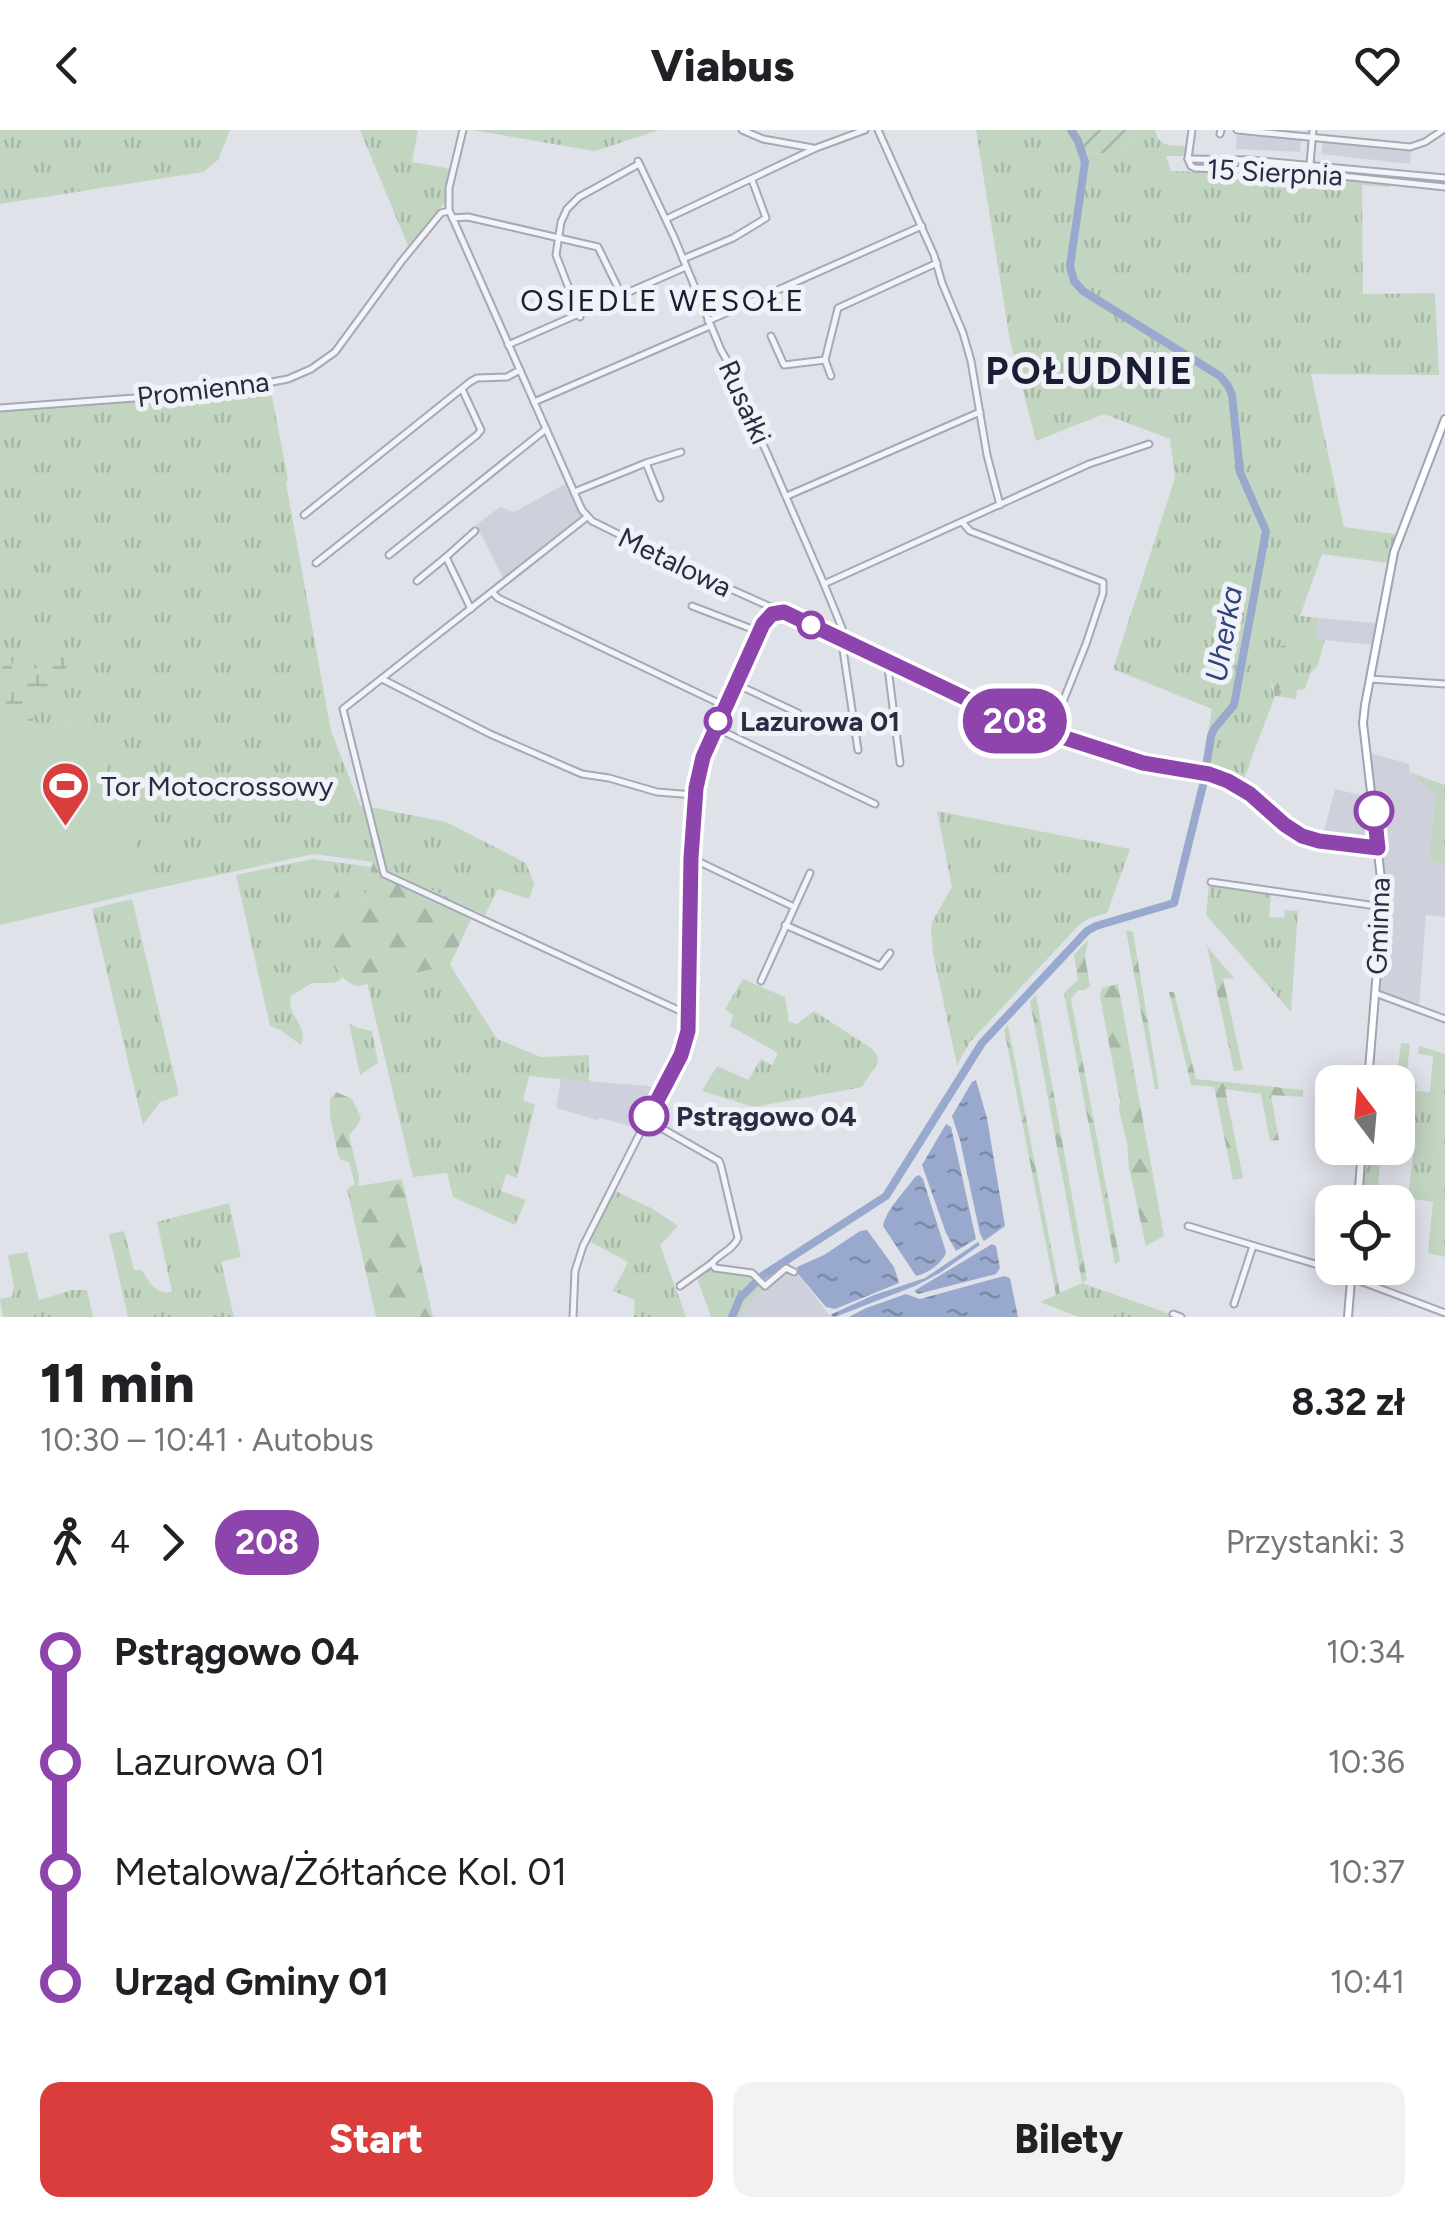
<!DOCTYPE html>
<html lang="pl">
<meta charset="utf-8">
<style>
:root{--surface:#fff;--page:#f2f2f2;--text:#202124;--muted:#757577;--accent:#d93d3c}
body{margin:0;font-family:Figtree,sans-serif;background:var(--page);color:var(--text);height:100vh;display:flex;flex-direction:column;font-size:38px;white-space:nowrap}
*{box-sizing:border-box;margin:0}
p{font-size:32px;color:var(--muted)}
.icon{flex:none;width:55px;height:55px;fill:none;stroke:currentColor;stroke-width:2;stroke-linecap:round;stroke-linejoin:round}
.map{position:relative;height:1187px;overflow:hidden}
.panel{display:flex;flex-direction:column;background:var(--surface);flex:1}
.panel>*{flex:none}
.badge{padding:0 20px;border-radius:32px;font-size:35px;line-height:65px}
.needle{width:65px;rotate:344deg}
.tools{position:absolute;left:1315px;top:935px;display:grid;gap:20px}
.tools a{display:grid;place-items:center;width:100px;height:100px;border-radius:20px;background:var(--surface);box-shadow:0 5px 25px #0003;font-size:50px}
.map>.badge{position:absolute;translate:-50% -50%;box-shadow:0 0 0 5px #fff}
.legs{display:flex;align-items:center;gap:15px;height:110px;padding:0 40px;font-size:32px}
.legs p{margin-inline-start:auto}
.headline{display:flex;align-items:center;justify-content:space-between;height:170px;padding:0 40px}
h1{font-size:55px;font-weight:800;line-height:75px}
.cta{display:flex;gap:20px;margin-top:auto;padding:20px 40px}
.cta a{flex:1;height:115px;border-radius:20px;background:var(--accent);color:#fff;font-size:40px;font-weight:800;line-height:115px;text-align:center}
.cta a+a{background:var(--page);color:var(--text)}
ul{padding:0 40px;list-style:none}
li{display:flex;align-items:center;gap:35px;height:110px;font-size:38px}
li i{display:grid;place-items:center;width:15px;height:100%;margin:0 12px;background:currentColor}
li i::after{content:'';width:25px;height:25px;margin:-12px;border:8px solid;border-radius:50%;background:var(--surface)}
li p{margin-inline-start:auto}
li:first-child i{background:linear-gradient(#0000 50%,currentColor 0)}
li:last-child i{background:linear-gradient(currentColor 50%,#0000 0)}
header{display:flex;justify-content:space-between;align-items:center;height:130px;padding:0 40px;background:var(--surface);font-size:45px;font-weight:800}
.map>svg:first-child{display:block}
.built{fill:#ced1dc}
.grass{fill:url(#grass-tufts)}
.forest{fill:url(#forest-firs)}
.wetland{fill:url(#wetland-marsh)}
.garden{fill:url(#garden-furrows)}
.pitch{fill:#c2d5c1}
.water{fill:url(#water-ripples)}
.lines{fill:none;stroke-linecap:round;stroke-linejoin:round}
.river{stroke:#98a9cd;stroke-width:8}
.minor-casing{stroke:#a5a8b5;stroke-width:9}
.major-casing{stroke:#9ea4b7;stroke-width:10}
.minor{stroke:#f3f4f8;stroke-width:5}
.major{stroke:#fff;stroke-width:6}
.line-1-casing{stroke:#fff;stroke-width:22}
.line-1{stroke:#8e44ad;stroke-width:15}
.stop-1-dot{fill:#fff;stroke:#8e44ad;stroke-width:5}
.labels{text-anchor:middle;stroke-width:10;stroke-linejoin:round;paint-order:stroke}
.street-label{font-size:28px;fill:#272d43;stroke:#f0f2f7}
.stop-label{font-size:28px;font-weight:bold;fill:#272d43;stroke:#f0f2f7;text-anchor:start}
.poi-label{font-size:28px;fill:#272d43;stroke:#f0f2f7;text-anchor:start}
.neighbourhood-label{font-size:30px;letter-spacing:2.5px;fill:#1a1e34;stroke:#f0f2f7}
.water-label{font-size:30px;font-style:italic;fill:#2e447a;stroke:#f0f2f7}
.district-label{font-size:38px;font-weight:bold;letter-spacing:2.5px;fill:#1a1e34;stroke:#f0f2f7}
</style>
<header><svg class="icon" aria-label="back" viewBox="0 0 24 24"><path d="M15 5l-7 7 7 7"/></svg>Viabus<svg class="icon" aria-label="heart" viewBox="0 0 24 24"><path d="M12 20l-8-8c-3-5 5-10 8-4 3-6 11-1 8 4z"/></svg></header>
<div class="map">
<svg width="1445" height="1187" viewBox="0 0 1445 1187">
<defs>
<pattern id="grass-tufts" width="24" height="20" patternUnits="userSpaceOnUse" patternTransform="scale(2.5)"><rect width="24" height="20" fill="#c2d5c1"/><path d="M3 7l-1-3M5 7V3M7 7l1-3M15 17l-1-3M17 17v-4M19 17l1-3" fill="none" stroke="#a7b7a7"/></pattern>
<pattern id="forest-firs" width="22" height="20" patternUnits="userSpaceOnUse" patternTransform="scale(2.5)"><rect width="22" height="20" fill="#c2d5c1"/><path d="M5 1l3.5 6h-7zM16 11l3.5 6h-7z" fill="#a7b7a7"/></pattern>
<pattern id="wetland-marsh" width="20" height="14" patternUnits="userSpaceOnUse" patternTransform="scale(2.5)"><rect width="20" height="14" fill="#c2d5c1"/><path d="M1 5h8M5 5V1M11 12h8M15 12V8" fill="none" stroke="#a7b7a7"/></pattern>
<pattern id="garden-furrows" width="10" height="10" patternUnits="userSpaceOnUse" patternTransform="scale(2.5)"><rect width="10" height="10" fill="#c2d5c1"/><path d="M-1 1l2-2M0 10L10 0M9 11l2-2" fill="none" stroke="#a7b7a7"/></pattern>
<pattern id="water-ripples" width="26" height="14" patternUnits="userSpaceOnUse" patternTransform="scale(2.5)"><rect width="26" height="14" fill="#98a9cd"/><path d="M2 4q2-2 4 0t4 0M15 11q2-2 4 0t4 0" fill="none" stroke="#7c8aa8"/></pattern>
</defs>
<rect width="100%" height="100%" fill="#e0e2ea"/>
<g class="built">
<path d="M1237,5l64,4 -1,13 -64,-3z"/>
<path d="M1323,12l88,10 -1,12 -89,-10z"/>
<path d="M567,353l16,35 -80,60 -27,-53 24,-18 14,5z"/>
<path d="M1319,488l57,5 -2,22 -58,-6z"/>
<path d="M1371,623l38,11 1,9 28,21 -10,65 17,8v50l-19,-2 -7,91 -41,-15 9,-96z"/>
<path d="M1335,659l33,8 5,43 -2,2 -49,-4z"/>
<path d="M561,949l88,7 7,4 -19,38 -36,-10 -4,2 -41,-12z"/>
<path d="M788,1132l43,55h-91l2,-6 20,-23 -4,-5 7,-8z"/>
</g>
<g class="grass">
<path d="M0,0h230l-12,30 -15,12 -203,32z"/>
<path d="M360,0h58l-6,32 39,7 -6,34 -37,43z"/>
<path d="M471,0h188l-64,21z"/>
<path d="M976,0h98l11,24 34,-1 26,-23h10c5,20 16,13 33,17l-1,7 -4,2h-17l5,15 133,3 88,10 -3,3 -27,-2 1,109 72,-1 4,82 -128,-1 33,153 52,7 -8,29 -66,-9 -22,62 19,2 -3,21 9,1 -8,27 -7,6 -5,16 -8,1 -1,9 -19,-3 20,-59 -26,49 4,10 -32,85 -41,-12 10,-60 -99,-40 62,-191 -5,-39 -66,-25 -68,27 -26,-100z"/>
<path d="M1196,32l95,3 154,15v5l-151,-16 -95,-3 -5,-2z"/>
<path d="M244,256l26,1 18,92 -2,4 45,248 29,74 86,17 80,41 8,21 -5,15 -31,-10 -13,26 -112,-53 -59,-8 -165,36 -21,-75 -14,-25 -26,-72 -88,23v-331l138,-8z"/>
<path d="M1409,642l36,13v82l-17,-8 9,-64z"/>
<path d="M937,681l193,38 -23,64 -17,5 -11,7 -109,117 -13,23 -24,-112 -2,-23 1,-8 20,-35z"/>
<path d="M312,729l60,8 -9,36 -21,10 -4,-24 -15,1 -4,8 13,59 10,21 -8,5h-22l-21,13c-5,20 18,29 10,49l-21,-15 -10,-4 -34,-151z"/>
<path d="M1209,756l62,8 -2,23 15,1 1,-8 13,1 -7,101 -85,-97z"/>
<path d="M132,769l47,196 -19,7 -17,23 -51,-216z"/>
<path d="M450,835l47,74 44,18 48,-2v27l-60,-6 -6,24 12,5 -18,73 -11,-4 -5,17 25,9 -11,25 -62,-28 -6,-24 -34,4 -46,-194z"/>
<path d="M743,849l42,18 4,25 8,2 17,-13 54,35 8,7 2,9 -16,25 -108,20 -52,-16 15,-25 31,14 13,-21 11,6 6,-12 -48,-27 3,-11 -8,-6z"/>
<path d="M349,893l9,5 14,3 6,32 -18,12z"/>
<path d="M1401,913l9,1 -4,37 11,3 -1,7 14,1 3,-36 -15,-2 1,-8 26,8v203l-17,-4 5,-51 -25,-4 7,-61 -17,-16 -2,-39z"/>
<path d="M1365,1018h16l-4,54h-16z"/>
<path d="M615,1061l38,18 25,17 -18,19 26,72h-52l1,-17 -22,-9 15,-29 -39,-21z"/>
<path d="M229,1073l12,54 -20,5 13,55h-106l-19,-83 15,-3 10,39h8c8,13 13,24 30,22l-15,-70z"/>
<path d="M27,1122l12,48 33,-10h15l6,27h-90l-3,-18 12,-2 2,-9 -6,-33z"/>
<path d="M711,1138l4,4 37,5 11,11 -21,23 -2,6h-29l-14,-39z"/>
<path d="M1082,1153l88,31 -1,3h-90l-39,-15z"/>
</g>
<g class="forest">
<path d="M1293,507h4l-20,59h-2l-6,-27 12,-23 10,-2z"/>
<path d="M373,732l102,48 -25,55 -92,21c-30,-5 -33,-63 -39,-88l4,-8 11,-4 4,3 5,23 20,-9z"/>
<path d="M1126,800l7,2 26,157h-4z"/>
<path d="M1088,810l-3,17 5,29 -5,4h-7l-7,9 49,262 -5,3 -51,-271 14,-13 -4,-25z"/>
<path d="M1206,811l3,8 26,30 -12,-1 20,92 -9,1z"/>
<path d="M1118,854l46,252 -18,10 -17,-78 -2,-25 -8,-32 1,-10 -20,-104 2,-9z"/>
<path d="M1169,862h5l22,87 107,11v7l-32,-2 8,45 -9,1 -9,-47 -36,-5 18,89 -10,2 -19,-93 -23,-2z"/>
<path d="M1036,865l51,285 -5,3 -52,-282z"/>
<path d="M1008,895l52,268 -4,2 -52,-266z"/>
<path d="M336,962l16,7 9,18 -3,8 -9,10 10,42 -1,9 44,-7 31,138h-57l-29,-128 8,-5 -6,-22 -8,-2 -3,-6 -8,-37v-18z"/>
</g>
<path class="wetland" d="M7,520h6l3,5 -5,11 5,7 15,-1 24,-20h10l5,7c-5,15 -13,23 -18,39 -13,4 -16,10 -19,23 -20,0 -28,-12 -29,-31l-4,-2v-33z"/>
<path class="garden" d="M1075,0h70l-26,23 -34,1z"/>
<path class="pitch" d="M88,588l26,72 14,25 21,75 -149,35v-184z"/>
<g class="water">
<path d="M976,950l11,38 18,108 -21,15 -4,-7 -20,-94 -8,-24 20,-34z"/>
<path d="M946,994l5,3 25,112 -20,12 -10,-18 -24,-68z"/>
<path d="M919,1045l4,4 23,73c-3,11 -19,22 -30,24l-33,-50c3,-16 22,-35 32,-49z"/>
<path d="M867,1100l27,37 5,16 -64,26 -9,-2 -28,-33 -1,-7 27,-12 36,-24z"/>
<path d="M978,1112l2,3 -40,28 -25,13 -80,31 -4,-1 1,-2 42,-19 51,-17z"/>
<path d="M992,1114l4,2 4,22 -4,6 -78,20 -4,-3z"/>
<path d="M1004,1146l6,2 8,39h-169l17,-9 40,-14 14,5z"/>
</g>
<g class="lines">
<path class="river" d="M732,1187l8,-19 22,-22 124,-80 96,-153 105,-112 9,-5 78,-23 29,-118 8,-49 3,-7 20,-24 32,-174 -26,-59 -8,-77 -4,-9 -8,-10 -137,-85 -9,-10 -4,-15 15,-104 -7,-21 -7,-11"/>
<defs>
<g id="minor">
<path d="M463,0l-14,58v22l133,300 10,11 123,61 127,57 164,78 137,46 66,12 19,6 21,13 45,37 16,8 69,9"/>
<path d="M742,0l21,9 50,9"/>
<path d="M878,0l56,125 8,28 21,50 8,28 16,94 13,50"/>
<path d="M1237,0l173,17 15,-5 18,-12"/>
<path d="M1220,4l1,-4"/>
<path d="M1188,29l3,7 4,2 109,4 141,15"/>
<path d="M1188,29l62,1 195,18"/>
<path d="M1188,29l4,-29"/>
<path d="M638,31l36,76 47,113 21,37 13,40 12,26 57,131"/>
<path d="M1310,34l3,-34"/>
<path d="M452,88l16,-1 130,30 24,49"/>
<path d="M666,89l150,-71 49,-18"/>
<path d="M683,129l50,-21 33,-20 -14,-38"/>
<path d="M580,187l-24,-62 5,-33 6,-13 12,-12 60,-33"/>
<path d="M708,191l214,-95"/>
<path d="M771,206l13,29 41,-5"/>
<path d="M508,215l178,-78"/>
<path d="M831,246l-6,-16 13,-52 99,-45"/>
<path d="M534,272l176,-76"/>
<path d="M0,278l134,-10 107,-15 31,-1 16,-3 23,-10 24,-17 66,-90 40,-49 8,-2"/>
<path d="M646,333l14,35"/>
<path d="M574,362l72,-29 35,-11"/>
<path d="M787,366l193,-84"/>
<path d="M304,385l166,-133 7,-4 30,-1 13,-7"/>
<path d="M587,387l-244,192 41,165 305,141"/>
<path d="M962,392l8,9 133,51v11l-17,51 -36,90"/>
<path d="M389,425l157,-126"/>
<path d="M316,433l161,-128 4,-5 -19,-41"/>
<path d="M417,451l29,-24"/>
<path d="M492,462l6,6 227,108"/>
<path d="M692,476l68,26"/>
<path d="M471,479l-25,-52 29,-26"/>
<path d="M887,530l13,103"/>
<path d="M382,549l108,55 92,40 27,4 48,14 37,3"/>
<path d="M1370,549l75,5"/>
<path d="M736,554l62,29"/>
<path d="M716,598l159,76"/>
<path d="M858,620l-16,-107v-15l-18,-44 265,-120 60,-20"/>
<path d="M691,728l101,48"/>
<path d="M1211,752l172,25"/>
<path d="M785,795l95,41 10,-13"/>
<path d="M761,851l49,-108"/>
<path d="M1375,863l70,26"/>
<path d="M647,990l72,41 2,5 17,72c-5,12 -18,15 -26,25l3,5 37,5 13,13 21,-18 8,4"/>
<path d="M1188,1096l164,49"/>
<path d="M1352,1148l93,35"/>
<path d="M680,1156l32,-23"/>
<path d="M1234,1174l19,-58"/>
<path d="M1173,1184l8,3"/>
<path d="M573,1187l2,-46 8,-25 102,-202 4,-29 2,-157 3,-63 9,-38 63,-140 7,-10"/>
</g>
<g id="major">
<path d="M1368,952l15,-186 -20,-173 2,-18 29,-153 51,-133"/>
<path d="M1358,1072l4,-54"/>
<path d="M1348,1187l4,-49"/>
</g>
</defs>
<use href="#minor" class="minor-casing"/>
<use href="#major" class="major-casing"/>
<use href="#minor" class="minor"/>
<use href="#major" class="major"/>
</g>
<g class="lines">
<defs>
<path id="line-1" d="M649,986l32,-61 7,-24 3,-173 5,-70 7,-31 60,-133 9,-10 12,-2 185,88 65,28 109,35 66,11 19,7 22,13 35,31 17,11 17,5 59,7 -4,-37"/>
</defs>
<use href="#line-1" class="line-1-casing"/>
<use href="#line-1" class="line-1"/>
</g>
<defs>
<symbol id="stadium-pin" viewBox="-11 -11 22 30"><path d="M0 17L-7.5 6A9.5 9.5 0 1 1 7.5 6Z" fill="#d93d3c" stroke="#f0f2f7"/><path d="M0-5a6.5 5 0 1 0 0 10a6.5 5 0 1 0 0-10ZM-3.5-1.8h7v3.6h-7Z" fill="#fff"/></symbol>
</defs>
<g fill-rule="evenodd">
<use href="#stadium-pin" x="38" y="628" width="55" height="75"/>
</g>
<g class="stop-1-dot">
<circle cx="811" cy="495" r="12"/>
<circle cx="718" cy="591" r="12"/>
<circle cx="1374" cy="681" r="18"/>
<circle cx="649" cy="986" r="18"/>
</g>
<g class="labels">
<g class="street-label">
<text transform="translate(1275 42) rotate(3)" y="10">15 Sierpnia</text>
<text transform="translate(203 259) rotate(-7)" y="10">Promienna</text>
<text transform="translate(745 272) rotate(66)" y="10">Rusałki</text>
<text transform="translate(675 432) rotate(26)" y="10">Metalowa</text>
<text transform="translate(1378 796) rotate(-88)" y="10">Gminna</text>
</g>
<g class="stop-label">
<text x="740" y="601">Lazurowa 01</text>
<text x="676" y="996">Pstrągowo 04</text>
</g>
<g class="poi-label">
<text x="101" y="666">Tor Motocrossowy</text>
</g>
<g class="neighbourhood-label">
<text x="663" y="181">OSIEDLE WESOŁE</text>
</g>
<g class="water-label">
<text transform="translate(1224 504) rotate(-80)" y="10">Uherka</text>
</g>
<g class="district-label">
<text x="1090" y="254">POŁUDNIE</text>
</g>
</g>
</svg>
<div class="tools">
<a><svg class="needle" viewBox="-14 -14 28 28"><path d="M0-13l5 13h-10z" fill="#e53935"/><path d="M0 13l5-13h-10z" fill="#757577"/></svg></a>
<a><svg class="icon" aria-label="locate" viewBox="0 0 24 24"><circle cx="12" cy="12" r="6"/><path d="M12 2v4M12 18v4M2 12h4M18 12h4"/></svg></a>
</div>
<b class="badge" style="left:1015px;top:591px;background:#8e44ad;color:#fff">208</b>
</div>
<section class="panel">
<div class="headline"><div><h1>11 min</h1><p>10:30 – 10:41 · Autobus</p></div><b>8.32 zł</b></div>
<div class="legs"><svg class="icon" aria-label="walk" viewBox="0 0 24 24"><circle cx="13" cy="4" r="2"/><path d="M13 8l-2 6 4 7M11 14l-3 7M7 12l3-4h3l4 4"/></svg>4<svg class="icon" aria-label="forward" viewBox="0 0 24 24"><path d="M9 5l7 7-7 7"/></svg><b class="badge" style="background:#8e44ad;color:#fff">208</b><p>Przystanki: 3</p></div>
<ul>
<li><i style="color:#8e44ad"></i><b>Pstrągowo 04</b><p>10:34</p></li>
<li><i style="color:#8e44ad"></i><span>Lazurowa 01</span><p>10:36</p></li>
<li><i style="color:#8e44ad"></i><span>Metalowa/Żółtańce Kol. 01</span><p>10:37</p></li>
<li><i style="color:#8e44ad"></i><b>Urząd Gminy 01</b><p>10:41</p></li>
</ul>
<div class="cta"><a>Start</a><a>Bilety</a></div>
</section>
